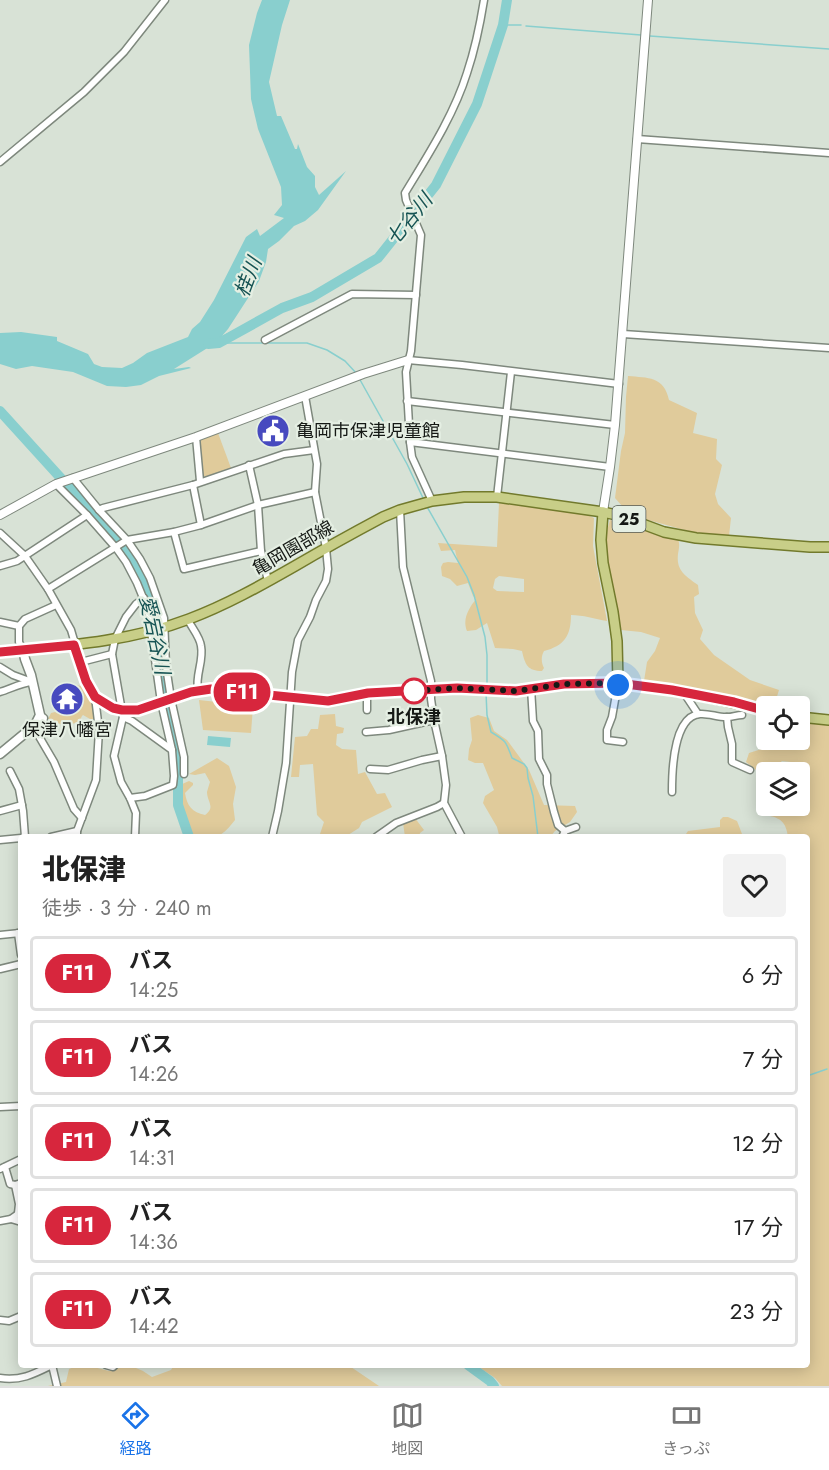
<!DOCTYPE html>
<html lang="ja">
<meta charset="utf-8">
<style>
:root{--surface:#fff;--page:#f2f2f2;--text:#222;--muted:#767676;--line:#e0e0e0;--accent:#1a73e8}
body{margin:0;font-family:Jost,"Noto Sans JP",sans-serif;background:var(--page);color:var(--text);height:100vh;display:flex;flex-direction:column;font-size:22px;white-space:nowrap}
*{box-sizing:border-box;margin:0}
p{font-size:20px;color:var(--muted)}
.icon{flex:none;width:33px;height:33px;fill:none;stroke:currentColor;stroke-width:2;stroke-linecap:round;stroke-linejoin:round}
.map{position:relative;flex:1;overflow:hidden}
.drawer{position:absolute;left:18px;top:834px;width:792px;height:534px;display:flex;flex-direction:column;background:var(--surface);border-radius:6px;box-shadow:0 3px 15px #0003}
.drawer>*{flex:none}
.badge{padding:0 12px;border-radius:20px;font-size:21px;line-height:39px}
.controls{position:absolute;left:756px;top:696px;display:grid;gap:12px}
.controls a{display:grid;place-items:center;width:54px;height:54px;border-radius:6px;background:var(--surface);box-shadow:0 3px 15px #0003;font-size:30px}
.you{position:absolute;width:30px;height:30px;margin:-15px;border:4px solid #fff;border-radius:50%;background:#1a73e8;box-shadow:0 0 0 9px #1a73e833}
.map>.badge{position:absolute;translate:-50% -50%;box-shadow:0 0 0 3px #fff}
.round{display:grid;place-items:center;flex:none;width:63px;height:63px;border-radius:6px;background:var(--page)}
.overview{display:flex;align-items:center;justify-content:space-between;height:102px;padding:0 24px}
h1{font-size:28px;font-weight:800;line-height:45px}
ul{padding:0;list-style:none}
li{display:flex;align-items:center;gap:18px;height:75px;margin:0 12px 9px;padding:0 12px;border:3px solid var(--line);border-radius:6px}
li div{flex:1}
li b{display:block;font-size:22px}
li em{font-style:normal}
li .badge{min-width:66px;font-weight:700;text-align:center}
.tab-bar{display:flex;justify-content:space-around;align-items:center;height:84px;border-top:2px solid var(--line);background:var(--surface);font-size:16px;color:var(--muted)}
.tab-bar a{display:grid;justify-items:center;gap:3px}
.tab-bar .current{color:var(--accent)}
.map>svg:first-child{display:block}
.green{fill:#e0cb9b;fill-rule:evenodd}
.water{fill:#89cfce}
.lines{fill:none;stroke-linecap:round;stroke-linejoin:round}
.stream{stroke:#89cfce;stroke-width:1.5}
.river{stroke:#89cfce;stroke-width:10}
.minor-casing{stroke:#7e887d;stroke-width:9}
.tertiary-casing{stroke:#7e887d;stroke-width:10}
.secondary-casing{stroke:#7e887d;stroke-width:11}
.primary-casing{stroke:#727a2c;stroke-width:12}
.minor{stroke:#fff;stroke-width:6}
.tertiary{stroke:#fff;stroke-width:8}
.secondary{stroke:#fff;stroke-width:8}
.primary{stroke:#c8ce88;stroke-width:9}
.line-casing{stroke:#fff;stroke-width:14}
.line{stroke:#d7263d;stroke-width:9}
.walk{stroke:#151915;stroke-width:6;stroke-dasharray:0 10.8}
.stop-dot{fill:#fff;stroke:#d7263d;stroke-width:3}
.labels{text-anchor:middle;stroke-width:4.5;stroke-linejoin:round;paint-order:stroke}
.shield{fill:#e5efe3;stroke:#535953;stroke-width:1.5}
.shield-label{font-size:16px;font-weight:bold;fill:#151915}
.poi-label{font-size:18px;fill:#151915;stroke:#e5efe3;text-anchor:start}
.street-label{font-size:18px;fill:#151915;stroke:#e5efe3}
.stop-label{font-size:18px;font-weight:bold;fill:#151915;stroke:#e5efe3}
.water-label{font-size:20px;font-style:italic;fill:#175454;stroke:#e5efe3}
</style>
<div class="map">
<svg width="829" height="1386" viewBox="0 0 829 1386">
<rect width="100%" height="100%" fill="#d8e2d6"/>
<g class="green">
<path d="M628,376c20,2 36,0 41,24l28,13 -4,20 24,6 -1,20 6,6 -7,29 3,10 13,14 -2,18 -30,-2 -69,-19 -15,-17 6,-47 4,-18 1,-36z"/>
<path d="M218,433l13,35 -25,9 -4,-2 -3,-32 2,-3z"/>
<path d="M499,503l85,10 10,5 -1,28 14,75c-12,-2 -24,-6 -36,-6 0,21 -7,31 -27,36 -3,5 -3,11 0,17l-2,3c-14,0 -17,-6 -20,-20l-9,-2 -18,-1 -8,-25 -11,7 -9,1c-5,-12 2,-23 9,-32l-3,-3 -5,-13 -11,3 -7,-7 -8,-3 -1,-9 2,-4 5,-1 10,1 -3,-13 -14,1 -3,-8 59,4zM499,576l25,3v13l-27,-1 -4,-3 2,-9z"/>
<path d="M610,520l68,19c2,5 1,9 0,15 -2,17 8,22 20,31l1,9 -5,3 1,16 8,17 -3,9 14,16 36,25 29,10 -5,16c-42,-11 -87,-16 -130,-25l3,-19 8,-11 5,-13 -19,-6 -20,-2 -5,-29 -9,-32 -2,-31z"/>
<path d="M67,684h5c5,2 12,1 15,5 5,5 7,23 7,30h-4l-7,-4 -1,1 -3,6 -15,4c-5,-3 -10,-4 -16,-7l3,-6 4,-1 4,2 7,-1 1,-9 6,-3c-2,-6 -8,-7 -9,-12z"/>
<path d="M199,700l54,6 -2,27 -48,-3z"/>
<path d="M335,714l1,12 8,2 -1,5 -6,1 -1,11 6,4 14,1 2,24 7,-2 12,22 8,-1 7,14 -30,15 -3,6 -11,7 1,2h-28l-1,-3 4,-12 -7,-7 -4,-51 -13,1 -1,12h-8l4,-40 12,-1 4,-7h7l2,-14z"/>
<path d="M478,715l11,3 5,13 13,9 22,30 15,35 31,1 2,6 -7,10 -15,9 -5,6h-32l-19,-2 -2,-8 -14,-24 2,-7 9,-6 -11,-27h-8l-7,-3 1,-11 3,-9 -2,-22z"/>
<path d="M800,721l29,3v662h-327l-7,-8 -19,-13h331v-528h-19c-2,-15 -7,-19 -22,-22l-5,-9v-11l3,-4h2v15h23l2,1 2,-1h7v-34h-3l-6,-10 -9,-1 -14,11 -8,1 -14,-11 3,-9 19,-6 4,-5v-2h28z"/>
<path d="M217,758l12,8 7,21 -3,17 2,16c-15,19 -17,17 -41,17 -9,-18 -13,-31 -14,-52l9,-4 4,2v2l-8,8c2,13 7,19 20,22 11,-8 2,-13 2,-23 1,-4 2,-7 3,-10l-5,-9 -10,2 -6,-1z"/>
<path d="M723,817h5l9,4 5,13 11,3h-65l-2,-3 2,-3 32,-4v-7z"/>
<path d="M415,818l9,12 -4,3 -1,4h-14l-2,-14z"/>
<path d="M79,1365h7l23,6 20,-6 14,6 9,6 19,-7 3,-5h174l31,21h-331l18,-4 3,-13z"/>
</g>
<g class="water">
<path d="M262,0h28l-8,25 -13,57 8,34h4l14,33h2l1,-5 9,23 8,9v11l4,8 27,-24 -28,39 -13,11 -11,5 -15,15 -11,8 -2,13 -7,19 -31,48 -6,7 27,-14 4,1 -19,12 -25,12 -35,22 15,-2 2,1 -32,8 -18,9 -15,2 -19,-1 -34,-14 -41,-6 -16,3 -16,-5v-31l21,-1 36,5v4l31,13 6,10 8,3 20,1 11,-5 14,-10 41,-16 4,-8 8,-7 14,-22 32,-63 11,-8 3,7 24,-18 -10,-3 8,-10 -1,-18 -23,-58 -7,-30 -2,-54 8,-32z"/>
<path d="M208,736l23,2 -1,9 -23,-2z"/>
</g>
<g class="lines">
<g class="stream">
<path d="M503,25h18"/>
<path d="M526,26l115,9"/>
<path d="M650,36l179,13"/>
<path d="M219,343h88l20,7 18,11 12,13"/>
<path d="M359,378l48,86 16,34"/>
<path d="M426,505l41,72 7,18 11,42 2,18v33"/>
<path d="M486,693l1,22 4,17c15,9 15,9 21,26l12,6 3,4 1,10 5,18 5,41"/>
<path d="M807,1076l20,-7"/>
</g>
<g class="river">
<path d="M208,344l11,-1 63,-35 30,-11 66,-39 58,-73 41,-81 26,-79 4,-25"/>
<path d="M0,411l117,129 11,14 23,42 6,22 5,59 16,80v48l11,32"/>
<path d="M468,1365l22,16 4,5"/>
</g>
<defs>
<g id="minor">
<path d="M637,139l192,14"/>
<path d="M0,162l84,-70 40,-40 41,-52"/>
<path d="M623,334l206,14"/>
<path d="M265,340l87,-46 64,1"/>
<path d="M408,360l54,5 157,19"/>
<path d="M407,401l208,24"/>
<path d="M196,437l4,44"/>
<path d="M410,442l200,25"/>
<path d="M249,465l9,40 3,46 7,30"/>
<path d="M73,478l26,32 28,30 13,19 10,19 14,40 2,48 5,33 13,58v17"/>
<path d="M56,484l31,31 29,33 10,14 11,21 11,27 13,92 11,48"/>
<path d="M193,485l8,40"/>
<path d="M497,497l14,-125"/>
<path d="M432,501l-20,-44 -2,-15 -4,-70 5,-21 10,-116 -15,-35 -1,-7c23,-38 49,-78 62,-120 8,-24 13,-48 17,-73"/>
<path d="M99,510l4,-2 90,-23 91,-31 30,-4"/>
<path d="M400,510l3,57 28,114v18l3,21 8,36 4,29 -2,18 18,34"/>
<path d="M174,532l10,37 77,-18"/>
<path d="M0,533l25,23 23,33 23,41 15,51 9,16 4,33 -3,50 -19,51v6"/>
<path d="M0,566l17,-5 70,-46"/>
<path d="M48,589l79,-49 47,-8 27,-7 57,-20 57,-13"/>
<path d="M188,620c4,8 12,17 13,26 3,15 -6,29 -3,44"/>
<path d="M0,622l19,4"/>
<path d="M23,650l-4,-8v-16l6,-7 31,-14"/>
<path d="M81,662l31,-8"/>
<path d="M0,667l13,8 19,7"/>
<path d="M531,688l2,33 5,10 1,28 8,16v9l7,28 4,13 7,6"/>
<path d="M0,692c10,-3 21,-9 32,-10"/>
<path d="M684,693l14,21"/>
<path d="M95,697l22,12 21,1 53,-18 20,-3 117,12 40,-8 89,-4 59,2 48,-7 54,-1 -6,34 -5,13v10l16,2"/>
<path d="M367,710v-16"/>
<path d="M40,715l4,3 -1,5 -6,10 17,29 20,47 8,9"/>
<path d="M123,717l9,4 40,29 2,26 -1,9 -28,11 -15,2"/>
<path d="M727,717l1,10 4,17v18l18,8"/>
<path d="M366,732l23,-2 45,-10"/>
<path d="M370,769l18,1 34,-10 20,-4"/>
<path d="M10,771l9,18 4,22 2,26"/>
<path d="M672,792c0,-20 1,-76 28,-78 9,-1 19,4 28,3 4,0 9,-2 14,-2"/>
<path d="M0,811l22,-6"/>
<path d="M51,837l26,-6"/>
<path d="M135,837l1,-24 -6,-15 -9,-16 -7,-26 9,-39 -11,-63 3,-15 11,-22 10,-13 8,-6"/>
<path d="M272,837l6,-26 8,-48 6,-91 6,-32 12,-23 6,-17 10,-19 2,-12 -2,-21 -11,-56 2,-28 -12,-68"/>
<path d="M376,837l20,-14 41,-16 7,-4"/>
<path d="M562,837l3,-6 11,-4"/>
<path d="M0,840l21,-2"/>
<path d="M18,933l3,22"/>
<path d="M0,935l20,-2"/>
<path d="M0,969l21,-5"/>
<path d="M0,1107l21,-1"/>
<path d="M5,1167l5,17 5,1 6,-2"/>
<path d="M0,1169l21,-10"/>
<path d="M15,1185l4,19 -1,9"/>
<path d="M11,1219l10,3"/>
<path d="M0,1221l11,-2 10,-7"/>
<path d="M0,1320l9,1 12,-5"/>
<path d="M106,1365l7,2 2,-2"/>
<path d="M0,1378c21,3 34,-4 52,-13l5,21"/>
</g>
<g id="tertiary">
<path d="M603,512l7,-45 5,-42 33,-425"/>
<path d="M0,515l56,-31 140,-47 167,-63 45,-14"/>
</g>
<path id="secondary" d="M0,754l35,-29 5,-10 -9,-40 -6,-16 -2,-9"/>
<g id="primary">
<path d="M603,512l-2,28 2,23 10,49 4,29 1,42c50,5 99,15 148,28"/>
<path d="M0,652c63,-6 129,-10 189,-33 37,-14 71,-33 106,-53 29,-17 58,-33 88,-49l17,-7 32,-9 32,-4h33l106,15 18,4 43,16 32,6 114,9h19"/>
<path d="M800,717l29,3"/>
</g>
</defs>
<use href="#minor" class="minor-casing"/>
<use href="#tertiary" class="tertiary-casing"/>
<use href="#secondary" class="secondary-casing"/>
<use href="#primary" class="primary-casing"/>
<use href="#minor" class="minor"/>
<use href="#tertiary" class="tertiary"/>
<use href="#secondary" class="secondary"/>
<use href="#primary" class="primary"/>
</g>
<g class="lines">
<defs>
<path id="line" d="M0,652l74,-7 12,36 9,16 18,11 9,2h16l53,-18 20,-3 117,12 40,-8 89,-5 59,3 48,-7 54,-1 54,7 62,12 32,9"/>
</defs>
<use href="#line" class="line-casing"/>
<use href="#line" class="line"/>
<path class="walk" d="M414,691h-4l47,-3 59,3 48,-7 54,-1v2"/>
</g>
<defs>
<symbol id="civic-disc" viewBox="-11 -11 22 22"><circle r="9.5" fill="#474abf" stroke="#e5efe3"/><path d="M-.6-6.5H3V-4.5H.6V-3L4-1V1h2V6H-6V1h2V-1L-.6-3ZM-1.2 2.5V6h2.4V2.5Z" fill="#fff"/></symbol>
<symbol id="temple-disc" viewBox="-11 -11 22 22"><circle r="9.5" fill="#474abf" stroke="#e5efe3"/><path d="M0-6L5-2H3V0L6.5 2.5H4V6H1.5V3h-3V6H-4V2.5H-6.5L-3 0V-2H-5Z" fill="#fff"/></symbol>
</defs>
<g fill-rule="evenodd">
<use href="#civic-disc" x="254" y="412" width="38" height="38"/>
<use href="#temple-disc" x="48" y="680" width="38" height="38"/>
</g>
<circle class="stop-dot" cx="414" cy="691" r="12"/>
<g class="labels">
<rect class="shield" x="612.5" y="506" width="33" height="26" rx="4.5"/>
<g class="shield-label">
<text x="629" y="525">25</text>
</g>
<g class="poi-label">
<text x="296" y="437">亀岡市保津児童館</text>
<text x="67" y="736" text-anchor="middle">保津八幡宮</text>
</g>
<g class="street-label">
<text transform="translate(293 548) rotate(-30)" y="6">亀岡園部線</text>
</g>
<g class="stop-label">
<text x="414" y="723">北保津</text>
</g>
<g class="water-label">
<text transform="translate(409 219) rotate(-51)" y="7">七谷川</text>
<text transform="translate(248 277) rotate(-69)" y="7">桂川</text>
<text transform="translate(155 635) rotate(78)" y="7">愛宕谷川</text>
</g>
</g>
</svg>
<div class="controls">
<a><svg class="icon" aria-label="locate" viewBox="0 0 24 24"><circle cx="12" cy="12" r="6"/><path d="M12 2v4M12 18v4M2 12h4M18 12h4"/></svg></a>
<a><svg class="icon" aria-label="layers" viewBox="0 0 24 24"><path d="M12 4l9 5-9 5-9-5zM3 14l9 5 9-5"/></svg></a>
</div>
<div class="you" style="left:618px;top:685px"></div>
<b class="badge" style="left:242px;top:692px;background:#d7263d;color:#fff">F11</b>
<section class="drawer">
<div class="overview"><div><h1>北保津</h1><p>徒歩 · 3 分 · 240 m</p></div><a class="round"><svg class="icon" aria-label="heart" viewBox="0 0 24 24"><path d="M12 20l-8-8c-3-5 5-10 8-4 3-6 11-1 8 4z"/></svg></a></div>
<ul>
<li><span class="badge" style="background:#d7263d;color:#fff">F11</span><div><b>バス</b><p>14:25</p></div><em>6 分</em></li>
<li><span class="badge" style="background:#d7263d;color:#fff">F11</span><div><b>バス</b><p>14:26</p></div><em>7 分</em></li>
<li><span class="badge" style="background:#d7263d;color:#fff">F11</span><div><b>バス</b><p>14:31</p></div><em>12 分</em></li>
<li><span class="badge" style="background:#d7263d;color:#fff">F11</span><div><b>バス</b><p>14:36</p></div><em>17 分</em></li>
<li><span class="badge" style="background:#d7263d;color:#fff">F11</span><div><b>バス</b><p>14:42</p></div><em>23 分</em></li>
</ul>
</section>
</div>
<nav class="tab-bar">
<a class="current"><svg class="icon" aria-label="directions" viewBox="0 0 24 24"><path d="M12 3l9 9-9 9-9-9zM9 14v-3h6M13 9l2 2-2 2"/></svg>経路</a>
<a><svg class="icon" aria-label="map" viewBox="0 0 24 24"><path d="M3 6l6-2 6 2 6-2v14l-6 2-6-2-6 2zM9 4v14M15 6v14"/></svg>地図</a>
<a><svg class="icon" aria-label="tickets" viewBox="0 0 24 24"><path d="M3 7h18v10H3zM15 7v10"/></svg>きっぷ</a>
</nav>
